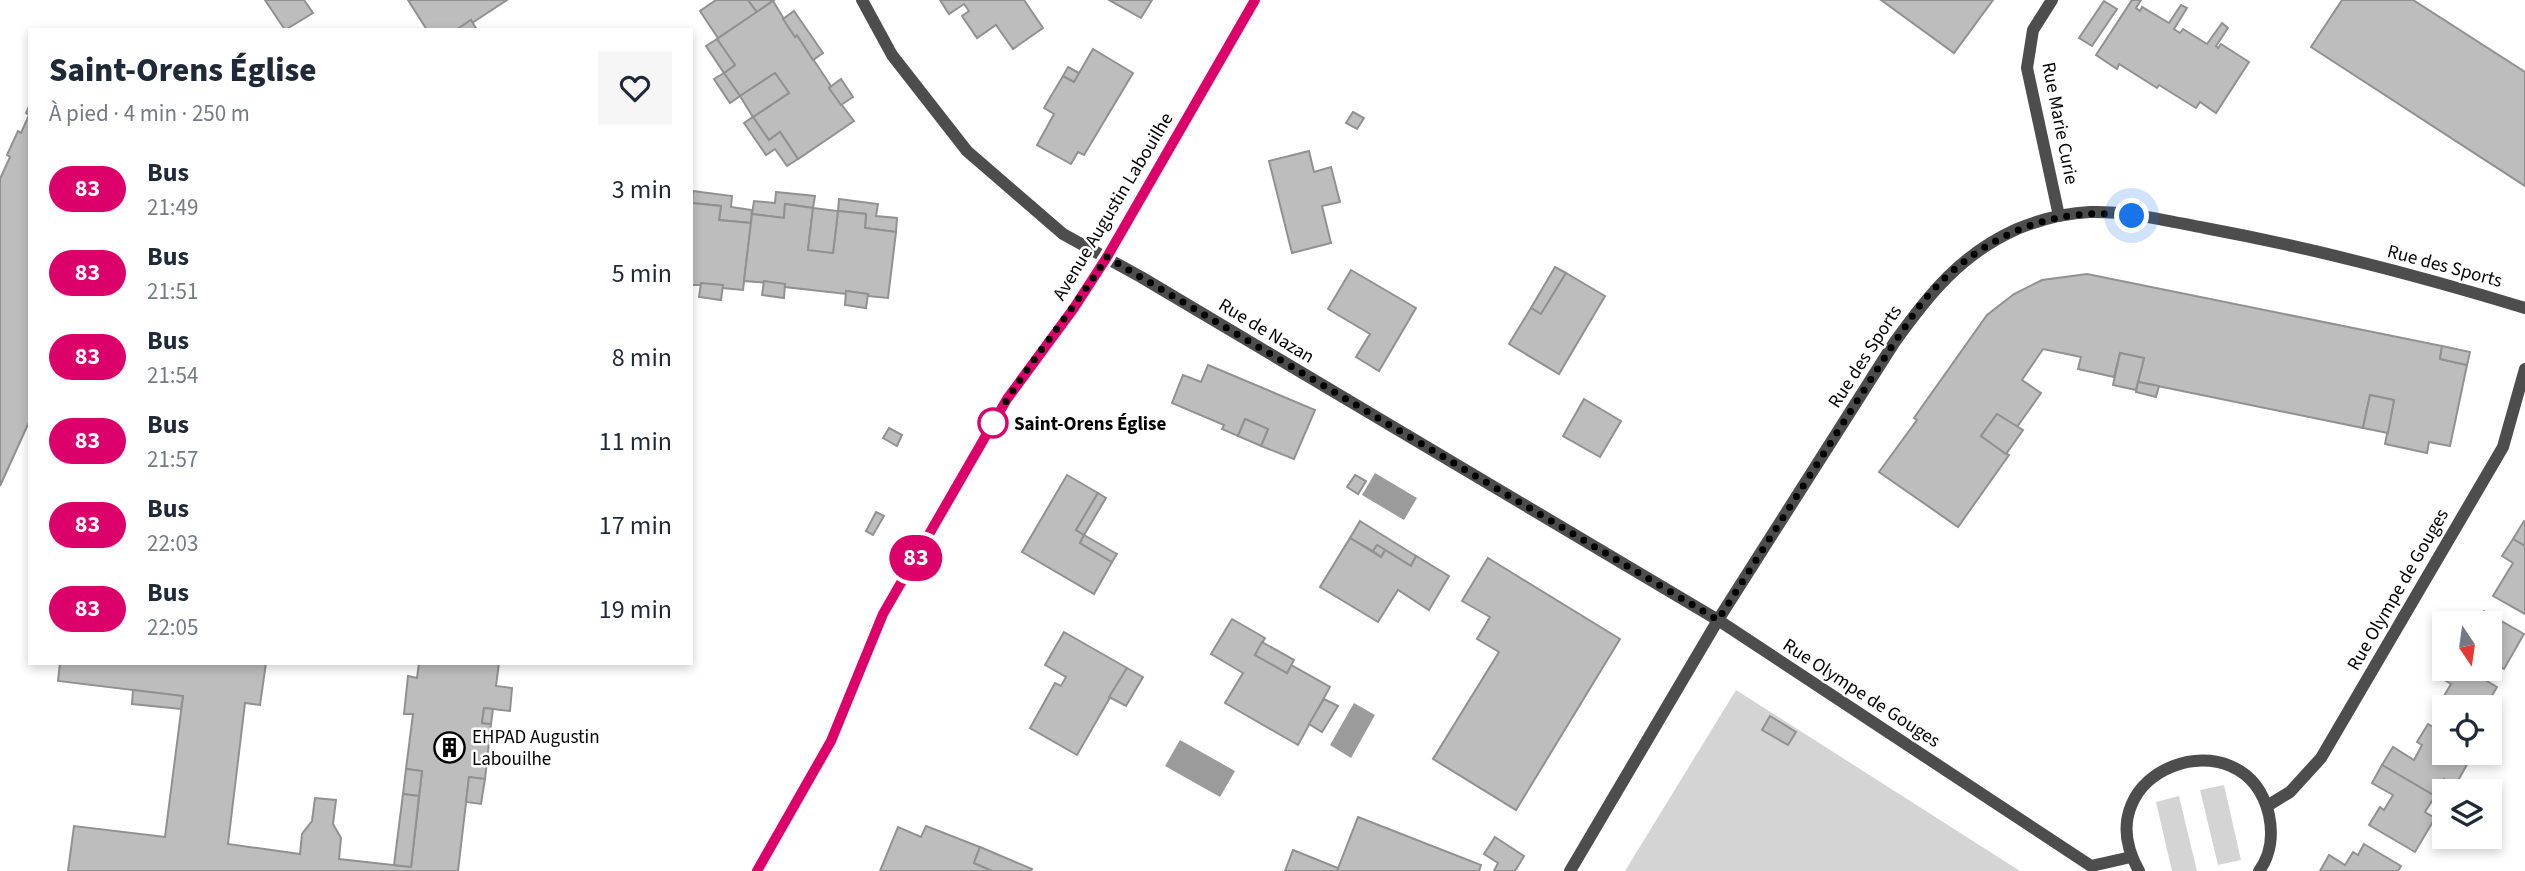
<!DOCTYPE html>
<html lang="fr">
<meta charset="utf-8">
<style>
:root{--surface:#fff;--page:#f6f6f7;--text:#1f2937;--muted:#747a83}
body{margin:0;font-family:"Source Sans 3",sans-serif;background:var(--page);color:var(--text);height:100vh;display:flex;flex-direction:column;font-size:26px;white-space:nowrap}
*{box-sizing:border-box;margin:0}
p{font-size:23px;color:var(--muted)}
.icon{flex:none;width:38px;height:38px;fill:none;stroke:currentColor;stroke-width:2;stroke-linecap:round;stroke-linejoin:round}
.map{position:relative;flex:1;overflow:hidden}
.panel{position:absolute;left:28px;top:28px;width:665px;height:637px;display:flex;flex-direction:column;background:var(--surface);border-radius:0px;box-shadow:0 4px 10px #0003}
.panel>*{flex:none}
.badge{padding:0 14px;border-radius:23px;font-size:24px;line-height:46px}
.needle{width:46px;rotate:167deg}
.buttons{position:absolute;left:2432px;top:611px;display:grid;gap:14px}
.buttons a{display:grid;place-items:center;width:70px;height:70px;border-radius:0px;background:var(--surface);box-shadow:0 4px 10px #0003;font-size:35px}
.you{position:absolute;width:35px;height:35px;margin:-18px;border:5px solid #fff;border-radius:50%;background:#1a73e8;box-shadow:0 0 0 10px #1a73e833}
.map>.badge{position:absolute;translate:-50% -50%;box-shadow:0 0 0 4px #fff}
.round{display:grid;place-items:center;flex:none;width:74px;height:74px;border-radius:0px;background:var(--page)}
.overview{display:flex;align-items:center;justify-content:space-between;height:119px;padding:0 21px}
h1{font-size:33px;font-weight:800;line-height:52px}
ul{padding:0;list-style:none}
li{display:flex;align-items:center;gap:21px;height:84px;padding:0 21px}
li div{flex:1}
li b{display:block;font-size:26px}
li em{font-style:normal}
li .badge{min-width:77px;font-weight:700;text-align:center}
.map>svg:first-child{display:block}
.green{fill:#d4d4d4}
.water{fill:#9b9b9b}
.building{fill:#bdbdbd;stroke:#919191;stroke-width:2}
.lines{fill:none;stroke-linecap:round;stroke-linejoin:round}
.minor{stroke:#4d4d4d;stroke-width:12}
.line-casing{stroke:#fff;stroke-width:16}
.line{stroke:#dc006b;stroke-width:10}
.walk{stroke:#000;stroke-width:7;stroke-dasharray:0 12.6}
.stop-dot{fill:#fff;stroke:#dc006b;stroke-width:3.5}
.labels{text-anchor:middle;stroke-width:5;stroke-linejoin:round;paint-order:stroke}
.street-label{font-size:19px;fill:#000;stroke:#fff}
.stop-label{font-size:19px;font-weight:bold;fill:#000;stroke:#fff;text-anchor:start}
.poi-label{font-size:19px;fill:#000;stroke:#fff;text-anchor:start}
</style>
<div class="map">
<svg width="2525" height="871" viewBox="0 0 2525 871">
<rect width="100%" height="100%" fill="#fff"/>
<g class="green">
<path d="M1736,690l284,181h-395z"/>
<path d="M2224,785l17,75 -23,5 -18,-75z"/>
<path d="M2179,796l18,75h-25l-16,-69z"/>
</g>
<g class="water">
<path d="M1375,473l42,25 -13,22 -42,-25z"/>
<path d="M1354,703l21,12 -24,43 -21,-13z"/>
<path d="M1180,740l55,31 -15,26 -55,-31z"/>
</g>
<g class="building">
<path d="M265,0h39l9,13 -28,17z"/>
<path d="M408,0h99l-35,23 -1,-3 -15,10h-29z"/>
<path d="M716,0h32l9,12 -39,26 -18,-27z"/>
<path d="M748,0h26l-17,12z"/>
<path d="M940,0h84l19,28 -30,21 -17,-24 -19,13 -15,-22 7,-5 -5,-7 -15,10z"/>
<path d="M1109,0h43l-11,18z"/>
<path d="M1881,0h112l-39,53z"/>
<path d="M2132,0h9l-5,8 4,3 2,-4 27,16 12,-18 6,3 -13,21 6,4 3,-4 24,15 15,-21 6,5 -12,18 2,2 3,-4 28,18 -33,51 -16,-11 -4,6 -37,-23 -2,3 -38,-24 -2,5 -21,-14z"/>
<path d="M2342,0h71l112,72v114l-214,-139z"/>
<path d="M773,1l22,36 2,-2 34,51 -2,2 25,33 -56,38 -18,-27 -11,8 -16,-23 36,-24 -14,-20 -35,23 -16,-23 11,-8 -18,-26z"/>
<path d="M2104,1l13,8 -25,37 -13,-8z"/>
<path d="M794,11l29,42 -10,7 -16,-25 -2,2 -12,-18z"/>
<path d="M471,20l6,10h-21z"/>
<path d="M717,39l18,26 -11,8 -18,-27z"/>
<path d="M1093,49l40,24 -49,82 -6,-3 -7,12 -34,-19 17,-31 -10,-6 19,-32 11,6z"/>
<path d="M1068,67l11,6 -5,9 -11,-6z"/>
<path d="M724,73l16,23 -10,7 -16,-24z"/>
<path d="M775,73l14,20 -36,24 -13,-21z"/>
<path d="M841,79l12,18 -12,8 -12,-17z"/>
<path d="M30,104v316l-30,66v-307l10,-22 -3,-2 11,-24 3,2 8,-18 -3,-2z"/>
<path d="M1353,112l11,6 -7,11 -11,-6z"/>
<path d="M753,117l16,23 11,-8 18,27 -11,7 -12,-17 -9,6 -22,-32z"/>
<path d="M1309,151l5,21 17,-5 9,35 -18,4 9,37 -39,10 -23,-92z"/>
<path d="M693,191l39,5 -1,11 21,3 -1,13 -32,-3 2,-14 -29,-3z"/>
<path d="M776,192l39,4 -2,12 -28,-4 -1,14 -32,-4 2,-13 21,2z"/>
<path d="M839,199l39,5 -2,12 21,2 -1,14 -31,-4 1,-14 -28,-3z"/>
<path d="M692,203l29,3 -2,14 32,3 -8,67 -21,-2 1,-3h-32z"/>
<path d="M785,204l28,4 -5,42 25,3 5,-42 28,3 -1,14 31,4 -8,66 -21,-2 1,-2 -22,-3v3l-61,-7v-3l-41,-3 8,-67 32,4z"/>
<path d="M813,208l25,3 -5,42 -25,-3z"/>
<path d="M1555,267l11,6 -25,41 -10,-6z"/>
<path d="M1351,270l65,38 -37,63 -23,-14 14,-23 -42,-25z"/>
<path d="M1566,273l39,23 -46,78 -50,-30 22,-36 10,6z"/>
<path d="M2087,274l355,72 -2,13 27,6 -17,81 -21,-4 -2,11 -42,-9 9,-44 -24,-5 -7,33 -225,-46 6,-24 -24,-5 -6,24 -36,-8 3,-12 -38,-8 -21,31 19,13 -24,34 -20,-13 -16,22 28,19 -51,72 -79,-55 38,-52 -3,-2 73,-103 27,-21 28,-14z"/>
<path d="M764,281l21,3 -1,14 -22,-3z"/>
<path d="M701,283l22,2 -2,15 -22,-3z"/>
<path d="M846,291l22,3 -2,14 -21,-3z"/>
<path d="M2442,346l28,6 -3,13 -27,-6z"/>
<path d="M2120,353l24,5 -8,32 -23,-5z"/>
<path d="M1208,365l107,45 -21,49 -33,-13 7,-17 -23,-10 -7,17 -16,-7 2,-4 -52,-22 11,-28 18,7z"/>
<path d="M2138,382l21,4 -3,11 -20,-5z"/>
<path d="M2370,395l24,5 -6,33 -25,-5z"/>
<path d="M1584,399l37,22 -21,36 -37,-21z"/>
<path d="M1997,414l26,16 -17,24 -25,-18z"/>
<path d="M1245,419l23,10 -7,17 -23,-10z"/>
<path d="M889,428l13,7 -5,11 -14,-8z"/>
<path d="M1067,475l31,18 -22,37 8,5 -4,8 32,19 -18,32 -72,-42z"/>
<path d="M1355,475l11,6 -8,13 -11,-7z"/>
<path d="M1098,493l8,5 -22,37 -8,-5z"/>
<path d="M876,512l8,4 -11,19 -7,-4z"/>
<path d="M1360,521l56,35 -5,10 -34,-21 -4,6 -23,-13z"/>
<path d="M2524,521l1,1v24l-12,-7z"/>
<path d="M1084,535l33,19 -5,8 -32,-19z"/>
<path d="M1350,538l31,19 4,-7 26,16 5,-10 33,20 -20,34 -31,-20 -20,32 -58,-35z"/>
<path d="M2513,539l12,7v68l-32,-18 20,-33 -11,-7z"/>
<path d="M1377,545l8,5 -4,7 -8,-6z"/>
<path d="M1488,558l132,81 -104,171 -83,-51 66,-107 -22,-13 13,-22 -28,-16z"/>
<path d="M2484,611l40,23 -20,35 -14,-8v-38h-13z"/>
<path d="M1232,619l33,19 -10,17 32,18 4,-8 39,22 -32,58 -73,-42 18,-30 -32,-19z"/>
<path d="M1064,632l63,36 -50,87 -47,-27 25,-45 6,3 5,-9 -21,-12z"/>
<path d="M1262,642l32,18 -7,13 -32,-18z"/>
<path d="M2444,657l1,11h20l32,19 -7,12 6,4 -6,10v-6h-45v5l-3,-1 6,-12 -4,-3 7,-12 -17,-10z"/>
<path d="M60,663h206l-6,42 -15,-2 -17,141 72,10 2,-20 10,-13 3,-23 21,2 -3,24 8,14 -2,21 72,8 11,-96 -16,-2 7,-55h-9l4,-38 9,2 2,-15h80l-3,23 16,2 -2,23 -26,-3 -2,15 9,1 -6,55 -16,-2 -11,94h-390l6,-45 91,11 18,-141 -125,-15z"/>
<path d="M1127,668l16,9 -17,29 -17,-9z"/>
<path d="M133,690l50,6 -2,13 -49,-5z"/>
<path d="M1324,699l14,7 -16,26 -13,-8z"/>
<path d="M484,708l9,1 -2,15 -9,-1z"/>
<path d="M1770,716l26,16 -8,13 -26,-15z"/>
<path d="M2428,724l17,10v18h29l-19,34 -11,-7 -9,17 -53,-31 11,-18 21,13 8,-15 -5,-3z"/>
<path d="M2382,765l53,31 -10,16 10,6 -20,34 -46,-27 11,-18 4,3 9,-15 -21,-12z"/>
<path d="M406,769l16,2 -3,25 -16,-2z"/>
<path d="M469,777l16,2 -4,25 -15,-2z"/>
<path d="M403,794l16,2 -8,71 -17,-2z"/>
<path d="M1358,817l123,48 -2,6h-142z"/>
<path d="M926,826l54,21 -6,16 18,8h-112l18,-44 23,10z"/>
<path d="M1495,837l29,19 -9,15h-21l4,-8 -14,-9z"/>
<path d="M2364,844l37,22 -3,5h-78l9,-16 16,10 8,-13 5,3z"/>
<path d="M980,847l52,22 -1,2h-39l-18,-8z"/>
<path d="M1293,850l45,18 -1,3h-52z"/>
</g>
<g class="lines">
<g class="minor">
<path d="M862,0l30,55 75,96 96,83 78,43 577,343 373,246 40,-9"/>
<path d="M2052,0l-19,30 -6,38 32,148"/>
<path d="M2267,806l23,-14 31,-34 182,-311 22,-78"/>
<path d="M757,871l74,-129 45,-116 7,-12 124,-215 67,-91 33,-51 148,-257"/>
<path d="M1570,871l148,-251 176,-277c35,-49 67,-89 123,-114 22,-9 49,-16 73,-17 38,-1 78,9 115,16 108,20 215,48 320,80"/>
<path d="M2139,871c-58,-102 106,-159 130,-56 4,19 2,40 -10,56"/>
</g>
</g>
<g class="lines">
<defs>
<path id="line" d="M757,871l74,-130 52,-127 124,-215 67,-91 33,-51 148,-257"/>
</defs>
<use href="#line" class="line-casing"/>
<use href="#line" class="line"/>
<path class="walk" d="M993,423c33,-58 78,-109 114,-166l611,363 176,-277c11,-15 20,-31 32,-45 51,-60 127,-94 206,-82"/>
</g>
<defs>
<symbol id="building-ring" viewBox="-11 -11 22 22"><circle r="9.5" fill="#fff" stroke="#000" stroke-width="1.5"/><path d="M-4-6H4V6H1V3H-1V6H-4ZM-2.5-4.3h1.7v1.8h-1.7ZM.8-4.3h1.7v1.8H.8ZM-2.5-1h1.7V.8h-1.7ZM.8-1h1.7V.8H.8Z" fill="#000"/></symbol>
</defs>
<g fill-rule="evenodd">
<use href="#building-ring" x="432" y="730" width="35" height="35"/>
</g>
<circle class="stop-dot" cx="993" cy="423" r="14"/>
<g class="labels">
<g class="street-label">
<text transform="translate(2061 123) rotate(79)" y="7">Rue Marie Curie</text>
<text transform="translate(1112 206) rotate(-59)" y="7">Avenue Augustin Labouilhe</text>
<text transform="translate(2445 265) rotate(15)" y="7">Rue des Sports</text>
<text transform="translate(1267 330) rotate(31)" y="7">Rue de Nazan</text>
<text transform="translate(1864 356) rotate(-57)" y="7">Rue des Sports</text>
<text transform="translate(2397 589) rotate(-60)" y="7">Rue Olympe de Gouges</text>
<text transform="translate(1862 692) rotate(33)" y="7">Rue Olympe de Gouges</text>
</g>
<g class="stop-label">
<text x="1014" y="430">Saint-Orens Église</text>
</g>
<g class="poi-label">
<text x="472" y="743">EHPAD Augustin<tspan x="472" dy="22">Labouilhe</tspan></text>
</g>
</g>
</svg>
<div class="buttons">
<a><svg class="needle" viewBox="-14 -14 28 28"><path d="M0-13l5 13h-10z" fill="#e53935"/><path d="M0 13l5-13h-10z" fill="#747a83"/></svg></a>
<a><svg class="icon" aria-label="locate" viewBox="0 0 24 24"><circle cx="12" cy="12" r="6"/><path d="M12 2v4M12 18v4M2 12h4M18 12h4"/></svg></a>
<a><svg class="icon" aria-label="layers" viewBox="0 0 24 24"><path d="M12 4l9 5-9 5-9-5zM3 14l9 5 9-5"/></svg></a>
</div>
<div class="you" style="left:2132px;top:216px"></div>
<b class="badge" style="left:916px;top:558px;background:#dc006b;color:#fff">83</b>
<section class="panel">
<div class="overview"><div><h1>Saint-Orens Église</h1><p>À pied · 4 min · 250 m</p></div><a class="round"><svg class="icon" aria-label="heart" viewBox="0 0 24 24"><path d="M12 20l-8-8c-3-5 5-10 8-4 3-6 11-1 8 4z"/></svg></a></div>
<ul>
<li><span class="badge" style="background:#dc006b;color:#fff">83</span><div><b>Bus</b><p>21:49</p></div><em>3 min</em></li>
<li><span class="badge" style="background:#dc006b;color:#fff">83</span><div><b>Bus</b><p>21:51</p></div><em>5 min</em></li>
<li><span class="badge" style="background:#dc006b;color:#fff">83</span><div><b>Bus</b><p>21:54</p></div><em>8 min</em></li>
<li><span class="badge" style="background:#dc006b;color:#fff">83</span><div><b>Bus</b><p>21:57</p></div><em>11 min</em></li>
<li><span class="badge" style="background:#dc006b;color:#fff">83</span><div><b>Bus</b><p>22:03</p></div><em>17 min</em></li>
<li><span class="badge" style="background:#dc006b;color:#fff">83</span><div><b>Bus</b><p>22:05</p></div><em>19 min</em></li>
</ul>
</section>
</div>
